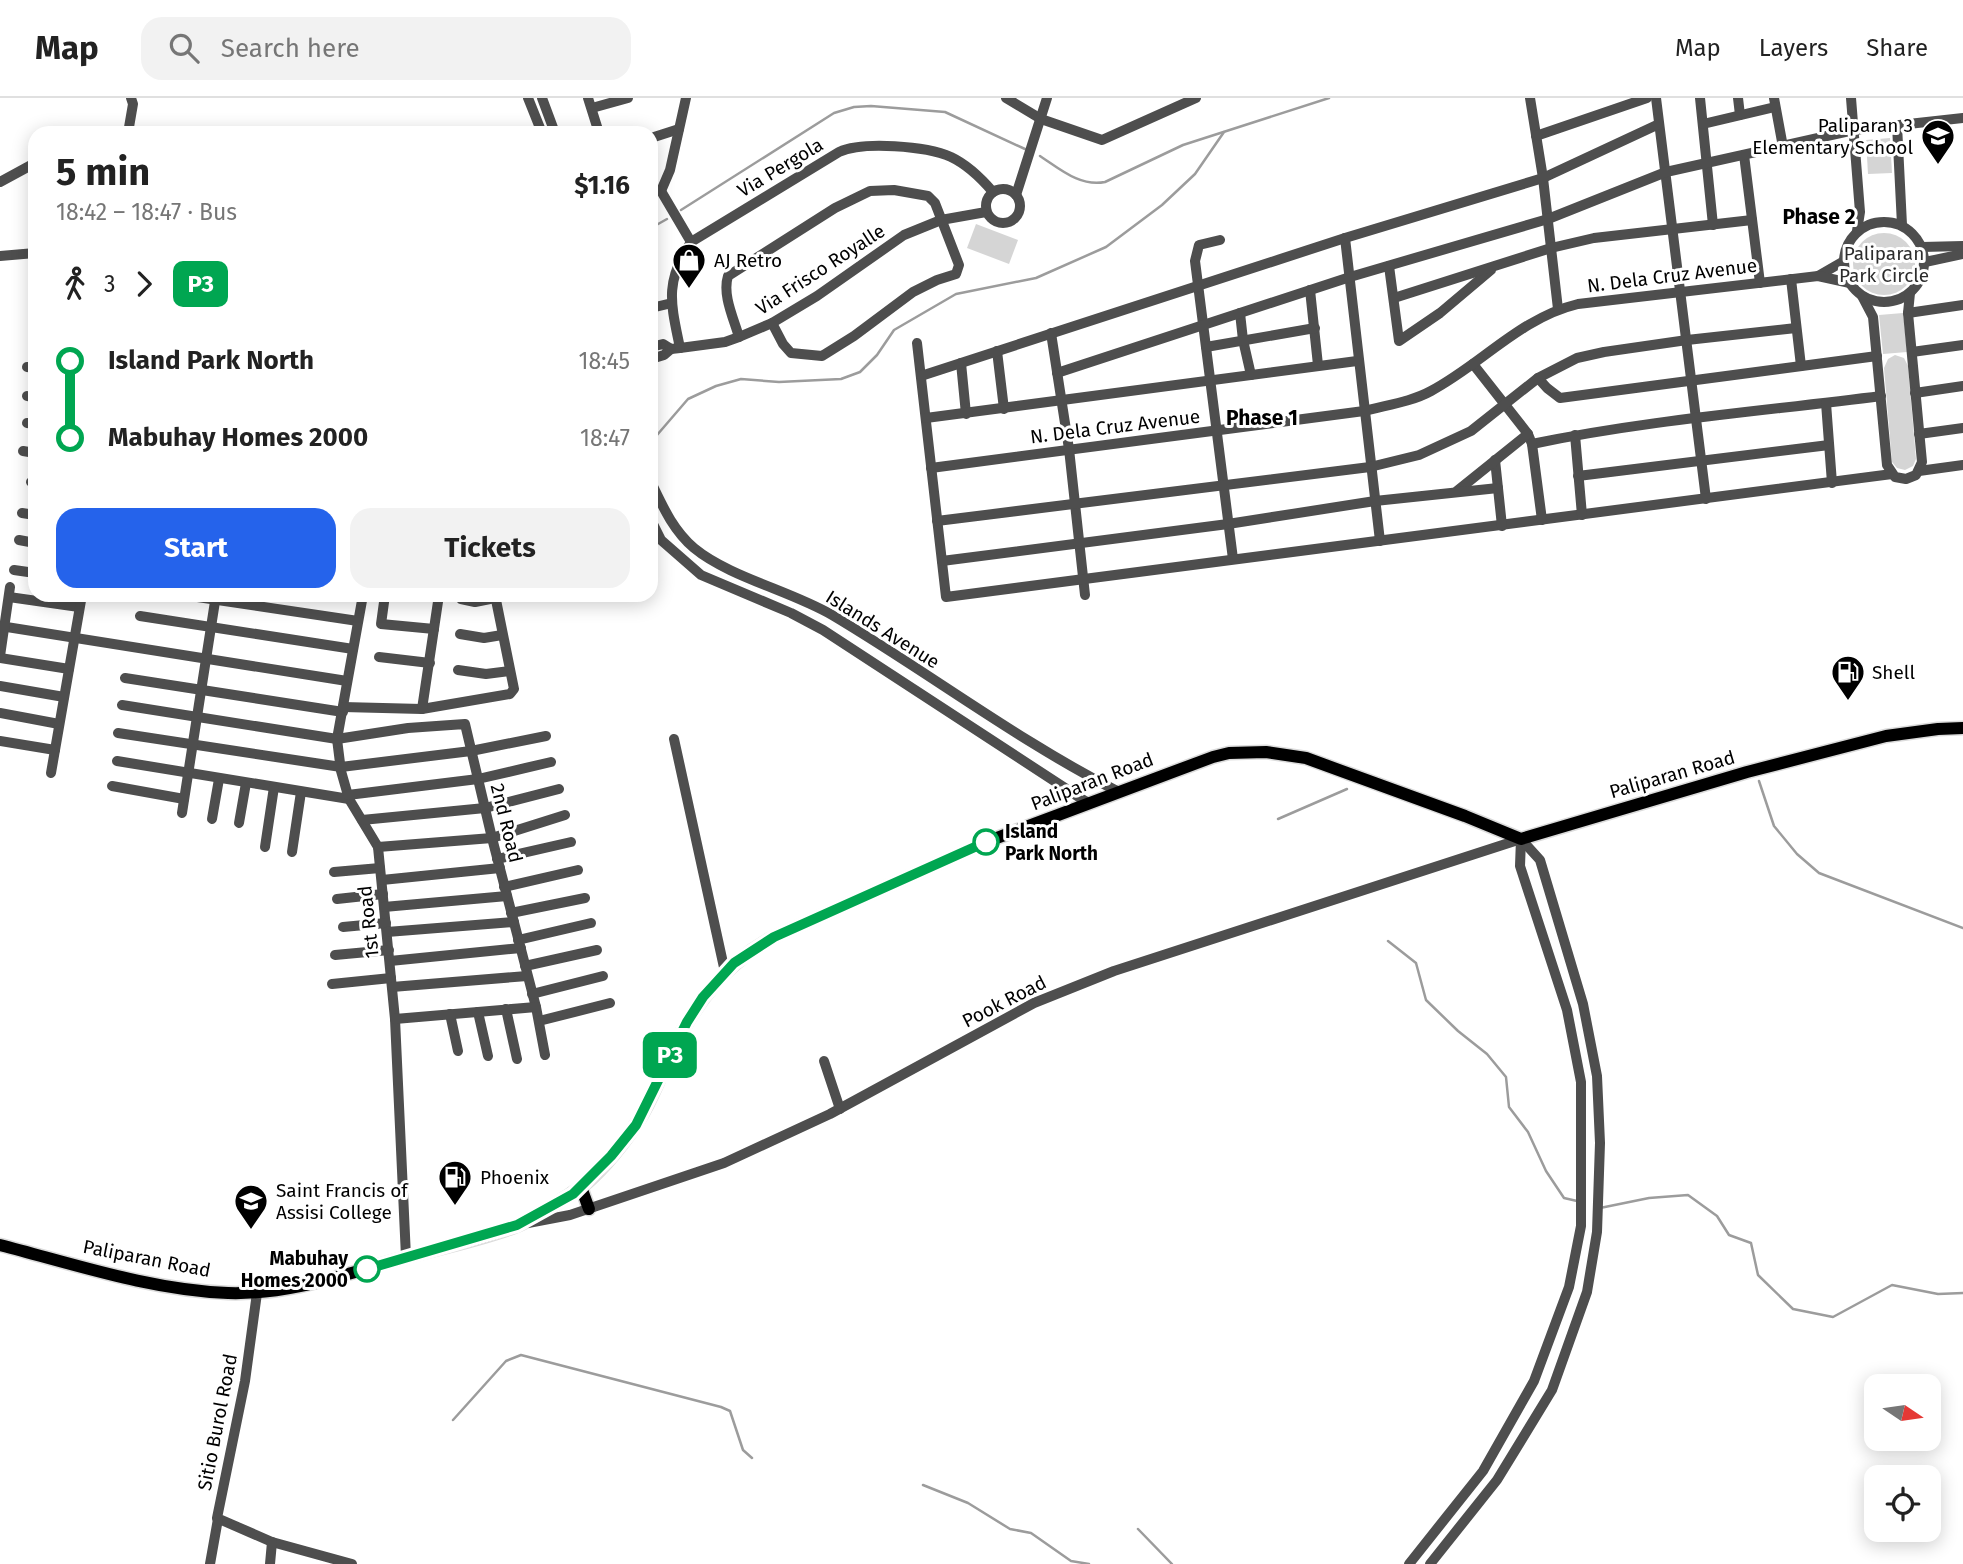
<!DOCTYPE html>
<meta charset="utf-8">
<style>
:root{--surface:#fff;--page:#f2f2f2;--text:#222;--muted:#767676;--line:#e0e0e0;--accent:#2563eb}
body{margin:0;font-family:"Fira Sans",sans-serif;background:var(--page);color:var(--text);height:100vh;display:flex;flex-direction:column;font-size:26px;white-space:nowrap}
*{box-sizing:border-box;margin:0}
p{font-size:23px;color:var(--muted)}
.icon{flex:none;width:38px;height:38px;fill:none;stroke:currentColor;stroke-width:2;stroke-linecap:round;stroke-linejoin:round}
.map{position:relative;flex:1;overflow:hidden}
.details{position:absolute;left:28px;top:28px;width:630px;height:476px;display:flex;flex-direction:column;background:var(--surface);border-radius:21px;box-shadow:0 4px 18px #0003}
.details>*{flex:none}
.badge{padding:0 14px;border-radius:10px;font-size:24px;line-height:46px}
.needle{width:46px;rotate:103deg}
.controls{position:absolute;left:1864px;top:1276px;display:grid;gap:14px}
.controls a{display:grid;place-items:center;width:77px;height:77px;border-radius:14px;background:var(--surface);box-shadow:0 4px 18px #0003;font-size:35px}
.map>.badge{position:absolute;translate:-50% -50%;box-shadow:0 0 0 4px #fff}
.legs{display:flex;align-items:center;gap:10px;height:77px;padding:0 28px;font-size:23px}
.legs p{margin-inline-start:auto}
.summary{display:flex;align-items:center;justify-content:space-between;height:119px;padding:0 28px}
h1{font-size:38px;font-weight:700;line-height:52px}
.cta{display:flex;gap:14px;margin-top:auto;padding:14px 28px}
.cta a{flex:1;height:80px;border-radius:21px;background:var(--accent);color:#fff;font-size:28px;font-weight:700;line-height:80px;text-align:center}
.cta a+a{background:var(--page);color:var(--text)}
ul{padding:0 28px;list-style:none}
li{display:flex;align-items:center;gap:24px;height:77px;font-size:26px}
li i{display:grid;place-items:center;width:10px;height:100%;margin:0 9px;background:currentColor}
li i::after{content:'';width:18px;height:18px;margin:-9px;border:5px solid;border-radius:50%;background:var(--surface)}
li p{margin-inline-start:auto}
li:first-child i{background:linear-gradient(#0000 50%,currentColor 0)}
li:last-child i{background:linear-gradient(currentColor 50%,#0000 0)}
header{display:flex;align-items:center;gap:42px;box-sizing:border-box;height:98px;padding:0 35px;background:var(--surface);border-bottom:2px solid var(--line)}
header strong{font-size:33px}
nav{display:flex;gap:38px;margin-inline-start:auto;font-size:24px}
.search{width:490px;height:63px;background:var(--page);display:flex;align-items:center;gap:18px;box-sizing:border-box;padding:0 24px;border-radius:21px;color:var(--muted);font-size:26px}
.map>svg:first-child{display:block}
.green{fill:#d5d5d5}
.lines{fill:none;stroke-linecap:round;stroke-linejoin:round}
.stream{stroke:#9c9c9c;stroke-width:2.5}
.major-casing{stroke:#dbdbdb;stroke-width:15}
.minor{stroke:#4e4e4e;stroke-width:10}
.major{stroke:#000;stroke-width:12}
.line-1-casing{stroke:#fff;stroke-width:16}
.line-1{stroke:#00a651;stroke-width:10}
.stop-1-dot{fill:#fff;stroke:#00a651;stroke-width:3.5}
.labels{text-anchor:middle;stroke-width:6;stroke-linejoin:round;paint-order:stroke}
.poi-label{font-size:19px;fill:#000;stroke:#fff;text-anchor:start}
.street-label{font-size:19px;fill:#000;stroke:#fff}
.park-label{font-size:19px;fill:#2c2c2c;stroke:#fff}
.stop-label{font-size:19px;font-weight:bold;fill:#000;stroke:#fff;text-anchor:start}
.neighbourhood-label{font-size:21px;font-weight:bold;fill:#000;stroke:#fff}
</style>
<header>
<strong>Map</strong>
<div class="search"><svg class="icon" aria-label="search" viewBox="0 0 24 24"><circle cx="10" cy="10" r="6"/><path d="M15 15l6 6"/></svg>Search here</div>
<nav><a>Map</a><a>Layers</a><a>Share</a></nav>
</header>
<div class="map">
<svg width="1963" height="1466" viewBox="0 0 1963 1466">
<rect width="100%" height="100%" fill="#fff"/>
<g class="green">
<path d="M1890,40l2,35 -24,1 -2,-34z"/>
<path d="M976,126l42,16 -9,24 -42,-16z"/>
<circle cx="1884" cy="166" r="31"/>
<path d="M1903,215l4,39 -24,2 -4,-39z"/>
<path d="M1895,257l9,3 4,8 8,93 -3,7 -8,4 -8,-2 -5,-6 -8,-94 4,-9z"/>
</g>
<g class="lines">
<g class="stream">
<path d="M1040,58c20,13 40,31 65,26l78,-37 146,-47"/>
<path d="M681,112l153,-97 20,-6 17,-1 74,6 80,37"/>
<path d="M651,130l16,-9"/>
<path d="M651,344l37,-43 28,-13 25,-7 38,3 62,-3 19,-7 17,-17 17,-25 62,-36 80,-16 70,-31 56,-42 33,-31 29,-42"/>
<path d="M1759,683l15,45 23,28 22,19 144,55"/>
<path d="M1278,721l69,-30"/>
<path d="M1388,843l28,22 10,37 32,31 29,23 19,23 3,30 19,25 18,39 18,27 13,3"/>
<path d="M1600,1110l49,-10 39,-3 29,21 12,19 22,8 7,32 35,34 40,8 59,-32 46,9 25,-1"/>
<path d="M453,1322l53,-59 15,-6 200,52 9,4 13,39 9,8"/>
<path d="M923,1387l45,18 42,26 21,4 40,28 18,3"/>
<path d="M1138,1431l34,35"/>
</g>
<defs>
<g id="major">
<path d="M581,1089l8,22"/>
<path d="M0,1147c74,19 151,45 228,48 61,2 117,-19 176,-35 37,-11 76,-18 112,-32 19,-8 38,-21 55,-32 23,-14 43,-39 59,-61 18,-24 28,-53 41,-80 23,-49 54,-90 103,-116l212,-95 227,-85 16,-4 37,-1 40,6 159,58 56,23 226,-67 139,-36 52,-7 25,-1"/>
</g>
</defs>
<use href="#major" class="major-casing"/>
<g class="minor">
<path d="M528,0l14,35"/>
<path d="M542,0l13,35"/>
<path d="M588,0l11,35"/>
<path d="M1006,0l35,21 61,21 94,-42"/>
<path d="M1530,0l13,80 15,131"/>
<path d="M1656,0l50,401"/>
<path d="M1700,0l13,127"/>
<path d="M1738,0l2,17"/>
<path d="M1774,0l9,49"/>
<path d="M1851,0l9,114 -3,19"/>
<path d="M592,10l36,-10"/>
<path d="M1703,26l72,-17"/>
<path d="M1897,27l5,100"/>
<path d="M128,35l5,-29 -2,-6"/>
<path d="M1536,38l111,-38"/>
<path d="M651,40l28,-9"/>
<path d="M1744,57l16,128"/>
<path d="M0,84l35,-19"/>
<circle cx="1003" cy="108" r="17"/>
<path d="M661,93l9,-21 16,-72"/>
<path d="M661,93l30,51"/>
<path d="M1016,97l31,-97"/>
<circle cx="1884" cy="164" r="40"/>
<path d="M1345,140l35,303"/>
<path d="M1220,142l-21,5 -4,16 38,298"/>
<path d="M1922,149l41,-1"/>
<path d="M0,158l35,-3"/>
<path d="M1925,164l38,-8"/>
<path d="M1389,168l10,75 41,-28 51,-43"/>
<path d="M1818,178l26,-15"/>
<path d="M1791,181l10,87"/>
<path d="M1310,192l8,75"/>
<path d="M1862,198l11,21 14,148 8,12 11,2 10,-4 6,-13 -14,-149 2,-20"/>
<path d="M1394,200l157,-50 43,-10 158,-18"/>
<path d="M651,210l21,-5"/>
<path d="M1240,215l3,27 8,35"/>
<path d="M1908,215l55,-8"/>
<path d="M1051,235l18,116 16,146"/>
<path d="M739,239c-5,-18 -17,-42 -11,-61l107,-68 35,-17 24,-1 34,6 7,7 24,62 -3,9 -19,6 -24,12 -59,44 -32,20 -31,-3 -8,-9 -11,-21"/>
<path d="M917,245l29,254 946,-123"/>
<path d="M651,249l12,-3 8,5 9,-1 45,-6 14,-5 33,-14 45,-27 87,-61 37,-15 45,-8"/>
<path d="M1206,249l109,-19"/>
<path d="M680,250c-9,-44 -16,-66 11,-106l148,-90c24,-11 87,-6 112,5 17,8 30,21 42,35"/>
<path d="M997,253l7,58"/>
<path d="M1912,254l51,-7"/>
<path d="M651,261l13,-4 7,-6"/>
<path d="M961,265l5,51"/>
<path d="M1473,266l55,70 4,10c115,-24 233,-33 349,-48"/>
<path d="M27,269l8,1"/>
<path d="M1057,275l293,-96 198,-58 118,-47 188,-42 109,-12"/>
<path d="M921,278l424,-138 198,-60 116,-54"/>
<path d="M1538,280l9,10 13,10 317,-42"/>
<path d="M1915,295l48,-7"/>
<path d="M27,298l8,2"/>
<path d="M1826,305l6,80"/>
<path d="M926,320l431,-57"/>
<path d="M27,325l8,1"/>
<path d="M1919,336l44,-6"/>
<path d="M1575,337l7,80"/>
<path d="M1532,346l10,76"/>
<path d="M23,353l12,2"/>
<path d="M1495,362l7,66"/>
<path d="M931,370l433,-57c22,-6 47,-9 67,-20 51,-27 89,-73 147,-87l240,-28 32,7"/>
<path d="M1919,373l44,-6"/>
<path d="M1578,378l251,-31"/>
<path d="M31,384l4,1"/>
<path d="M651,384c12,25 22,48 43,66 35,29 97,43 138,67 96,57 185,125 285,176"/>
<path d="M1457,393l71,-57"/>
<path d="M22,415l13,2"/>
<path d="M651,422l10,20 40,35 90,38 32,17 265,173"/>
<path d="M937,423l433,-54 49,-12 52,-24 67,-53 39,-20 27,-6 83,-12 109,-12"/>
<path d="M19,442l16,3"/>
<path d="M942,463l286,-37 147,-23 123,-13"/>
<path d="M14,472l21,3"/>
<path d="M184,497l174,26"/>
<path d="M363,497l-26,144 4,32 8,28 29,48 17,172 11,238"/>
<path d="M385,497l-4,29 53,5"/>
<path d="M9,499l70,10"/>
<path d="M461,501l14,3 20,-4"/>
<path d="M140,518l213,33"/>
<path d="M0,528l347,55"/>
<path d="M460,536l24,4 18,-3"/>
<path d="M0,558l10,-69"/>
<path d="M379,559l51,6"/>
<path d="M0,560l69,11"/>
<path d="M458,572l28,4 24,-3"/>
<path d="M125,580l218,34"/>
<path d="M0,588l64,11"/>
<path d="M122,607l215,34 71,-11 57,-4 27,114 44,169 9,48"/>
<path d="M343,609l79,2 88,-15 4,-5 -19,-94"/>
<path d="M422,611l17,-114"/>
<path d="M0,615l59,11"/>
<path d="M118,635l223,34 130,-16 75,-15"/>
<path d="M674,641l51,233"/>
<path d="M0,643l55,9"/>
<path d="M117,663l232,38"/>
<path d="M51,675l31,-178"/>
<path d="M112,688l72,13"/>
<path d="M348,697l130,-16 73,-17"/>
<path d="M182,715l34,-218"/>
<path d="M212,721l7,-40"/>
<path d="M362,722l123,-12 74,-19"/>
<path d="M239,725l7,-40"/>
<path d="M265,749l9,-60"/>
<path d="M378,749l114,-9 73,-23"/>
<path d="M292,754l9,-60"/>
<path d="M497,761l74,-17"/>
<path d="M334,774l46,-4"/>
<path d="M382,782l118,-12"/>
<path d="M504,789l74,-17"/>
<path d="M337,801l46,-5"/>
<path d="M384,809l123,-11"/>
<path d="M511,815l74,-15"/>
<path d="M343,829l43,-4"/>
<path d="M387,834l127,-10"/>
<path d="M518,842l73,-17"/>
<path d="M335,857l54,-5"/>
<path d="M390,863l131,-13"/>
<path d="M525,868l72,-16"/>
<path d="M332,886l59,-6"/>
<path d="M392,889l135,-11"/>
<path d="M532,896l71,-18"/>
<path d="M506,911l11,50"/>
<path d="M478,914l10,44"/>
<path d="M450,916l8,37"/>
<path d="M395,921l141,-12"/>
<path d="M539,923l71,-18"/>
<path d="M824,963l16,48"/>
<path d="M528,1125l42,-8 154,-52 106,-49 204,-111 80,-32 407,-132"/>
<path d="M257,1195l-12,88 -28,137 55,24 80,22"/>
<path d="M210,1466l8,-45"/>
<path d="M270,1466l2,-22"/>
<path d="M1409,1466l74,-93 51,-90 35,-94 12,-61v-144l-14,-72 -47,-144 1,-27"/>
<path d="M1430,1466l67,-84 55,-90 35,-98 10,-60 3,-89 -3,-67 -14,-72 -43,-144 -19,-21"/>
</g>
<use href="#major" class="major"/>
</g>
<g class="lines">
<defs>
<path id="line-1" d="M367,1171l150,-44 56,-31 38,-38 25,-31 51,-103 16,-25 31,-34 40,-26 212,-95"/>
</defs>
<use href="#line-1" class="line-1-casing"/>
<use href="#line-1" class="line-1"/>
</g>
<defs>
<symbol id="school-pin" viewBox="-11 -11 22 30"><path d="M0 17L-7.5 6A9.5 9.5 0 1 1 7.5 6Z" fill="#000" stroke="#fff"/><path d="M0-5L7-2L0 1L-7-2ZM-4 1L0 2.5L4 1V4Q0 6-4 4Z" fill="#fff"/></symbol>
<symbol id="shop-pin" viewBox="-11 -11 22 30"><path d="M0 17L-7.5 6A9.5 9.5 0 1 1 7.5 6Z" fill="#000" stroke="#fff"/><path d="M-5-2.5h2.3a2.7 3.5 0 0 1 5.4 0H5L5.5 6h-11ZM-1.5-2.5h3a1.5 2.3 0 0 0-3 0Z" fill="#fff"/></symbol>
<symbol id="fuel-pin" viewBox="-11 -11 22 30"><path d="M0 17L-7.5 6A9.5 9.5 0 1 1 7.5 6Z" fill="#000" stroke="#fff"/><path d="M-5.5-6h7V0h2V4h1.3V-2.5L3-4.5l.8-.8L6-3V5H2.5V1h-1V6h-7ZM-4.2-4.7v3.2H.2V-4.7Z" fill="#fff"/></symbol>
<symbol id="university-pin" viewBox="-11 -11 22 30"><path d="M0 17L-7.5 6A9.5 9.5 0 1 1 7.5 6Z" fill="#000" stroke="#fff"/><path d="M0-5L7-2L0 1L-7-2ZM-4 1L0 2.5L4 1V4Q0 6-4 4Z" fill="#fff"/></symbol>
</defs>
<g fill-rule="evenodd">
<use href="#school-pin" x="1919" y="19" width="38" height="52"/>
<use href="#shop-pin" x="670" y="143" width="38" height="52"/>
<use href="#fuel-pin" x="1829" y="555" width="38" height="52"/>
<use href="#fuel-pin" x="436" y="1060" width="38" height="52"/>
<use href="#university-pin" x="232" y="1084" width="38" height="52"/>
</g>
<g class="stop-1-dot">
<circle cx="986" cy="744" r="12"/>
<circle cx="367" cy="1171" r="12"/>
</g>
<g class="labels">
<g class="poi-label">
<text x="1913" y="34" text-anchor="end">Paliparan 3<tspan x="1913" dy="22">Elementary School</tspan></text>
<text x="714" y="169">AJ Retro</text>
<text x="1872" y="581">Shell</text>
<text x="480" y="1086">Phoenix</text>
<text x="276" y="1099">Saint Francis of<tspan x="276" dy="22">Assisi College</tspan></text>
</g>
<g class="street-label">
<text transform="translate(780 69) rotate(-31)" y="7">Via Pergola</text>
<text transform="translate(820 171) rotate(-33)" y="7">Via Frisco Royalle</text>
<text transform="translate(1672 177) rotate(-7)" y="7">N. Dela Cruz Avenue</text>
<text transform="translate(1115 328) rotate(-7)" y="7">N. Dela Cruz Avenue</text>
<text transform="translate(883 531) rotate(32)" y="7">Islands Avenue</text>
<text transform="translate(1672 676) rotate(-16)" y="7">Paliparan Road</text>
<text transform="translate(1092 683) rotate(-21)" y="7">Paliparan Road</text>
<text transform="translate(507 725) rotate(76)" y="7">2nd Road</text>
<text transform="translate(368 824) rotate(-96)" y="7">1st Road</text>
<text transform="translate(1004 903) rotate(-27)" y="7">Pook Road</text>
<text transform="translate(147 1160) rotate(11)" y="7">Paliparan Road</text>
<text transform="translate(217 1324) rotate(-79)" y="7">Sitio Burol Road</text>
</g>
<g class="park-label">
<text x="1884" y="162">Paliparan<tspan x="1884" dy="22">Park Circle</tspan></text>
</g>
<g class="stop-label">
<text x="1005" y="740">Island<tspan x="1005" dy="22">Park North</tspan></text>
<text x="348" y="1167" text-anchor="end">Mabuhay<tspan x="348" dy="22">Homes 2000</tspan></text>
</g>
<g class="neighbourhood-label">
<text x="1819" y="126">Phase 2</text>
<text x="1262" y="327">Phase 1</text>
</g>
</g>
</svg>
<div class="controls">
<a><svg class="needle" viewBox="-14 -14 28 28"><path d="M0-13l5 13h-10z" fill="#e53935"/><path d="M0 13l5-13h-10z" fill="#767676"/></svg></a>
<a><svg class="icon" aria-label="locate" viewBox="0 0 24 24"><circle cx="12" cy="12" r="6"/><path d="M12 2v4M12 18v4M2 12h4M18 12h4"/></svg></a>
</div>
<b class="badge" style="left:670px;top:957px;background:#00a651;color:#fff">P3</b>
<section class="details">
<div class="summary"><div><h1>5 min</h1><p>18:42 – 18:47 · Bus</p></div><b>$1.16</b></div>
<div class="legs"><svg class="icon" aria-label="walk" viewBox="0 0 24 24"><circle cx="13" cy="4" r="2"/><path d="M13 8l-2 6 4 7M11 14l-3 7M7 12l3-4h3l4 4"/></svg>3<svg class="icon" aria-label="forward" viewBox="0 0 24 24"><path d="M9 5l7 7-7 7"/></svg><b class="badge" style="background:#00a651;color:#fff">P3</b></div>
<ul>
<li><i style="color:#00a651"></i><b>Island Park North</b><p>18:45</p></li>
<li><i style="color:#00a651"></i><b>Mabuhay Homes 2000</b><p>18:47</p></li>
</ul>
<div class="cta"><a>Start</a><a>Tickets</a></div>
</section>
</div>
